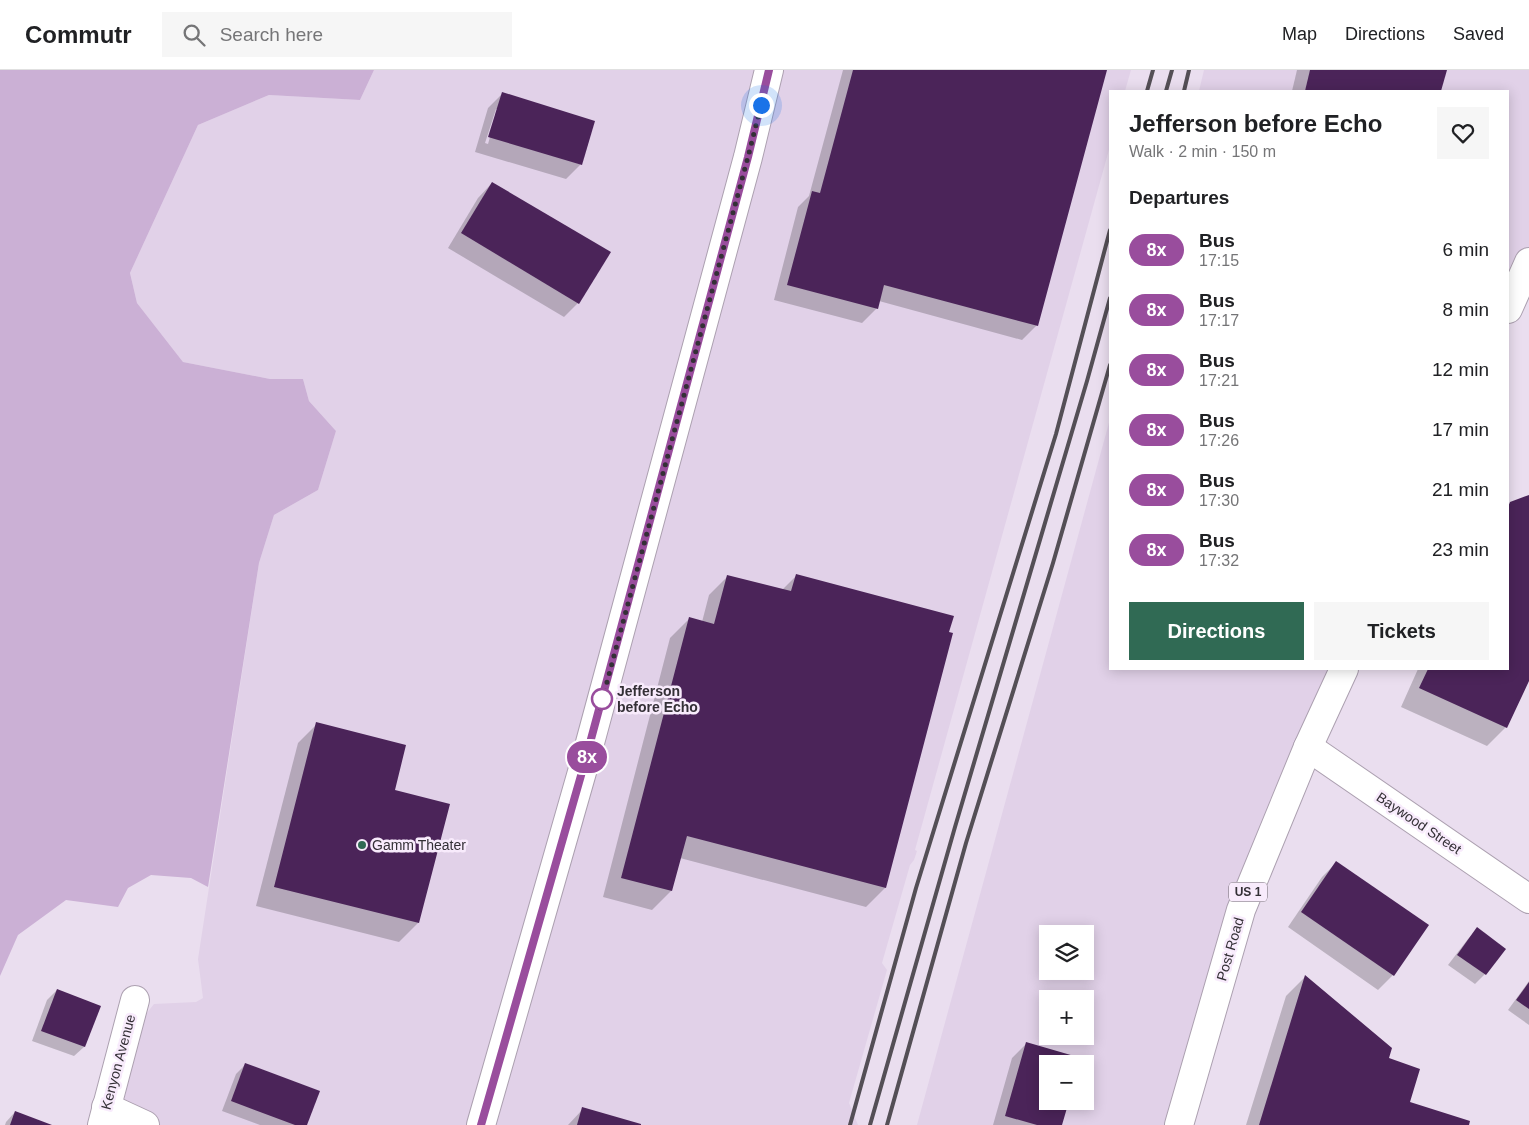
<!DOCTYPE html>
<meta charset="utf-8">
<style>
:root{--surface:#fff;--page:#f6f6f6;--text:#202124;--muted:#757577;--line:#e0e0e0;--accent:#306a54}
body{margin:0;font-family:Helvetica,sans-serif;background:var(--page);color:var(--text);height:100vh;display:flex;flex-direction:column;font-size:19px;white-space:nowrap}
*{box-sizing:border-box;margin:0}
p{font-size:16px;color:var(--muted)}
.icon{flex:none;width:28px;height:28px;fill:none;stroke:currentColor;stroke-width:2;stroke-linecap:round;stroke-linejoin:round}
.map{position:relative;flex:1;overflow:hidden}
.side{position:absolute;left:1109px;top:20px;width:400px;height:580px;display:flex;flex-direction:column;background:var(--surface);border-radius:0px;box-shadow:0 2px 12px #0003}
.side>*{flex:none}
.badge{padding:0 10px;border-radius:16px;font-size:18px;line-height:32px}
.fabs{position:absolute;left:1039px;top:855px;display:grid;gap:10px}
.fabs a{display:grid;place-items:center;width:55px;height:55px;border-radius:0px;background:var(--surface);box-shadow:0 2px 12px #0003;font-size:25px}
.you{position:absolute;width:25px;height:25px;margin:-12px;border:4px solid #fff;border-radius:50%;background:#1a73e8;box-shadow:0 0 0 8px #1a73e833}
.map>.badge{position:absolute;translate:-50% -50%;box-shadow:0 0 0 2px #fff}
h2{padding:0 20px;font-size:19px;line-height:45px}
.round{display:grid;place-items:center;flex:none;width:52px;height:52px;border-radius:0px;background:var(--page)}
.head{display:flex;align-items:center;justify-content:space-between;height:85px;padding:0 20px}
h1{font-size:24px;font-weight:700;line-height:38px}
.cta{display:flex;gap:10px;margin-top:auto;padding:10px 20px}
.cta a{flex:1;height:58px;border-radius:0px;background:var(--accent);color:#fff;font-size:20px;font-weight:700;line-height:58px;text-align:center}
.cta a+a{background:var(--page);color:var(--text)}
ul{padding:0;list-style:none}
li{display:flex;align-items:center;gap:15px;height:60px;padding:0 20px}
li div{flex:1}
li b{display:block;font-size:19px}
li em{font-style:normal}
li .badge{min-width:55px;font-weight:700;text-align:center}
header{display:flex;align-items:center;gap:30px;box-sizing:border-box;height:70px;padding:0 25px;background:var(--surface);border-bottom:1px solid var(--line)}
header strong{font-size:24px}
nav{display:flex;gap:28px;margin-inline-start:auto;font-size:18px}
.search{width:350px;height:45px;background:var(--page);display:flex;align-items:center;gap:12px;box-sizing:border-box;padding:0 18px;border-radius:0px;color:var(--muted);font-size:19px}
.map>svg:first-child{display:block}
.built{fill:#e1d1e8;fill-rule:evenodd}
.green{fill:#cbb0d5}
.shadow{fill:#0003;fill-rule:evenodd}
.building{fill:#4b2459}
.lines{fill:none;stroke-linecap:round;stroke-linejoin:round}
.minor-casing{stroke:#aca0b0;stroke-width:30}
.major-casing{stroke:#aca0b0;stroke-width:30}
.minor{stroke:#fff;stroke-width:28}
.major{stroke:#fff;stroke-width:28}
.rail{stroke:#544f56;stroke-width:4}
.line-casing{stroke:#fff;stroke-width:11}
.line{stroke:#994d9d;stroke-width:8}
.walk{stroke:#343036;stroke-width:5;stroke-dasharray:0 9}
.stop-dot{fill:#fff;stroke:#994d9d;stroke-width:2.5}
.poi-dot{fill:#306a54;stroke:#f8ebfc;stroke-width:2}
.labels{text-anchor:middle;stroke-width:5;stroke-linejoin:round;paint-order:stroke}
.shield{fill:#f8ebfc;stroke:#6f6871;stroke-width:1}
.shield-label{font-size:12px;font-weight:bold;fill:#343036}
.stop-label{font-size:14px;font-weight:bold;fill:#343036;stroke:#f8ebfc;text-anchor:start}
.street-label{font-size:14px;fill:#343036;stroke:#f8ebfc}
.poi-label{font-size:14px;fill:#343036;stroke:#f8ebfc;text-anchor:start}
</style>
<header>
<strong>Commutr</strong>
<div class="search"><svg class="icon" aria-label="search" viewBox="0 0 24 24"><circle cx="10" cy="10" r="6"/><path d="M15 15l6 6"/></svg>Search here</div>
<nav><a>Map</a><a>Directions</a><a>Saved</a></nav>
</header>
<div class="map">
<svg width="1529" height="1055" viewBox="0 0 1529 1055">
<rect width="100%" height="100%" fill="#eadeef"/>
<g class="built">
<path d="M374,0h757l-6,21h-15v55l-195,704 2,1 -3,9 -4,5 -28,98 5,7 -38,133 9,22h-727l-10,-8 18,-94 15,-19 42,-2 7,-4 -5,-39 61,-396 15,-48 44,-25 18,-59 -27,-30 -6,-22h-33l-87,-17 -46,-59 -7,-30 68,-148 71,-30 91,5z"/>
<path d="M1204,0h325v199l-21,43v-221h-309z"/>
<path d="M1110,349v250h220l-154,456h-259zM1048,864h37v37h-37zM1048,929h37v37h-37zM1048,994h37v37h-37z"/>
</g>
<path class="green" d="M0,0h374l-14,30 -91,-5 -71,30 -68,148 7,30 46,59 87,17h33l6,22 27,30 -18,59 -44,25 -15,48 -51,324 -17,-9 -40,-3 -23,13 -10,19 -52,-7 -48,35 -18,41z"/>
<g class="shadow">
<path d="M843,0h263l-69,255 -15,15 -143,-39 -2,7 -15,15 -88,-23 24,-93 11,-11z"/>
<path d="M1297,0h148l-6,21h-147z"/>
<path d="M502,24l92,28 -14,43 -14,14 -91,-27 13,-44zM496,39h2l-10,35 -3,-1z"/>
<path d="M492,113l86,120 -14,14 -116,-69 30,-50z"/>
<path d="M1529,426v182l-23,49 -19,19 -86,-39 17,-38h90v-163l3,-3z"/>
<path d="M728,506l54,14 14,-14 155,58 -66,254 -19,19 -186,-49 -9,33 -19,19 -49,-13 67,-259 19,-19 13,3 7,-27z"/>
<path d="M317,654l101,199 -19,19 -143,-36 42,-163z"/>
<path d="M1336,793l92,62 -35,50 -15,15 -90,-63 34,-50z"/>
<path d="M1477,859l27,20 -19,25 -10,10 -27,-19 20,-26z"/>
<path d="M1305,907l82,82 21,44 60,22h-222l40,-129z"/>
<path d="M1529,911v44l-21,-15z"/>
<path d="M57,920l42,16 -15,41 -10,9 -42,-15 15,-41z"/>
<path d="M1026,974l22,20v37l13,24h-68l19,-67z"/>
<path d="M246,994l60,61h-46l-38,-14 14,-37z"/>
<path d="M583,1039l56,16h-71z"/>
<path d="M15,1042l34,13h-44l1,-3z"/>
</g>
<g class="building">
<path d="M853,0h254l-69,256 -154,-41 -6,24 -91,-24 25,-94 8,2z"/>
<path d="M1310,0h137l-6,21h-136z"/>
<path d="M502,22l93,29 -13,44 -94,-28z"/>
<path d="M492,112l119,70 -32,52 -118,-71z"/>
<path d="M1529,425v186l-22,47 -88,-40 9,-19h80v-162l2,-5z"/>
<path d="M796,504l158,42 -5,16 4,1 -67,255 -199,-52 -15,55 -51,-13 68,-261 25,7 13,-49 64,16z"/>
<path d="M316,652l90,23 -11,45 55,14 -31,119 -145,-36z"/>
<path d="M1336,791l93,64 -35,51 -93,-64z"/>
<path d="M1477,857l29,22 -20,26 -29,-20z"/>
<path d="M1305,905l87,73 -3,10 31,11 -10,33 60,19 -1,4h-210z"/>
<path d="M1529,912v27l-13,-9z"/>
<path d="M57,919l44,17 -16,41 -44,-16z"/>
<path d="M1026,972l55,16 -2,6h-31v37h21l-7,24h-25l-32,-9z"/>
<path d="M245,993l75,28 -13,34h-12l-64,-24z"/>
<path d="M582,1037l59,17v1h-64z"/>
<path d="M15,1041l37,14h-42z"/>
</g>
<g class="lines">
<defs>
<g id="minor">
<path d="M1308,677l221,152"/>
<path d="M106,1037l39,18"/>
<path d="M102,1055l33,-125"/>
</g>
<g id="major">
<path d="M1508,239l21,-47"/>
<path d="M481,1055l103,-360 164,-608 21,-87"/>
<path d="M1179,1055l62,-215 67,-163 36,-78"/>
</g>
</defs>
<use href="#minor" class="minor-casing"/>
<use href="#major" class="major-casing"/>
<use href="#minor" class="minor"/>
<use href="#major" class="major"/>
<g class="rail">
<path d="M1147,21l6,-21"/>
<path d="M1166,21l6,-21"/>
<path d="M1184,21l5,-21"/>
<path d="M850,1055l66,-237 140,-454 54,-204"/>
<path d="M870,1055l85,-298 132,-446 23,-83"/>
<path d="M887,1055l79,-282 87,-280 57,-198"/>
</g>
</g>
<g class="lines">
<defs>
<path id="line" d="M481,1055l103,-360 164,-608 21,-87"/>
</defs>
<use href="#line" class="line-casing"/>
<use href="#line" class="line"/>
<path class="walk" d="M602,629l-2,9 148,-551 13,-52"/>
</g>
<circle class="stop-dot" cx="602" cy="629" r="10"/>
<circle class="poi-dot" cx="362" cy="775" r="5"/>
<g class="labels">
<rect class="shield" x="1229" y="812.5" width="38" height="19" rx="4"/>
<g class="shield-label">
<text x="1248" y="826">US 1</text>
</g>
<g class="stop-label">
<text x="617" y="626">Jefferson<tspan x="617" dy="16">before Echo</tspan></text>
</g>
<g class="street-label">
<text transform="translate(1419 753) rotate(34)" y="5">Baywood Street</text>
<text transform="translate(1230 879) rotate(-74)" y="5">Post Road</text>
<text transform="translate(118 992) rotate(-75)" y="5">Kenyon Avenue</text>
</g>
<g class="poi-label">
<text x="372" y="780">Gamm Theater</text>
</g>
</g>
</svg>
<div class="fabs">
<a><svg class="icon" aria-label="layers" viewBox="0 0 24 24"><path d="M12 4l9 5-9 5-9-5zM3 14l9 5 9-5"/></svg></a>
<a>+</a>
<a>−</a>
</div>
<div class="you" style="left:761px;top:35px"></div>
<b class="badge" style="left:587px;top:687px;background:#994d9d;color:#fff">8x</b>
<section class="side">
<div class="head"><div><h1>Jefferson before Echo</h1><p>Walk · 2 min · 150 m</p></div><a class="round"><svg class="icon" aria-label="heart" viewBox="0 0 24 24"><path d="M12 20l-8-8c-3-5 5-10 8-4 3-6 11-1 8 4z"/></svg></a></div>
<h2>Departures</h2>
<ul>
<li><span class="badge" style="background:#994d9d;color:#fff">8x</span><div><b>Bus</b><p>17:15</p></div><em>6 min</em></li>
<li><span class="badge" style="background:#994d9d;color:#fff">8x</span><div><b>Bus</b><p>17:17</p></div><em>8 min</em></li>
<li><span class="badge" style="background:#994d9d;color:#fff">8x</span><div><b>Bus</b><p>17:21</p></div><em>12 min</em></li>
<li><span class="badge" style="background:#994d9d;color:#fff">8x</span><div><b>Bus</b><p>17:26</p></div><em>17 min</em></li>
<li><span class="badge" style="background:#994d9d;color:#fff">8x</span><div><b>Bus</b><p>17:30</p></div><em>21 min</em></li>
<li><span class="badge" style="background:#994d9d;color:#fff">8x</span><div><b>Bus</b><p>17:32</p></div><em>23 min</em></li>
</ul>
<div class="cta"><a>Directions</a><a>Tickets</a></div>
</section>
</div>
